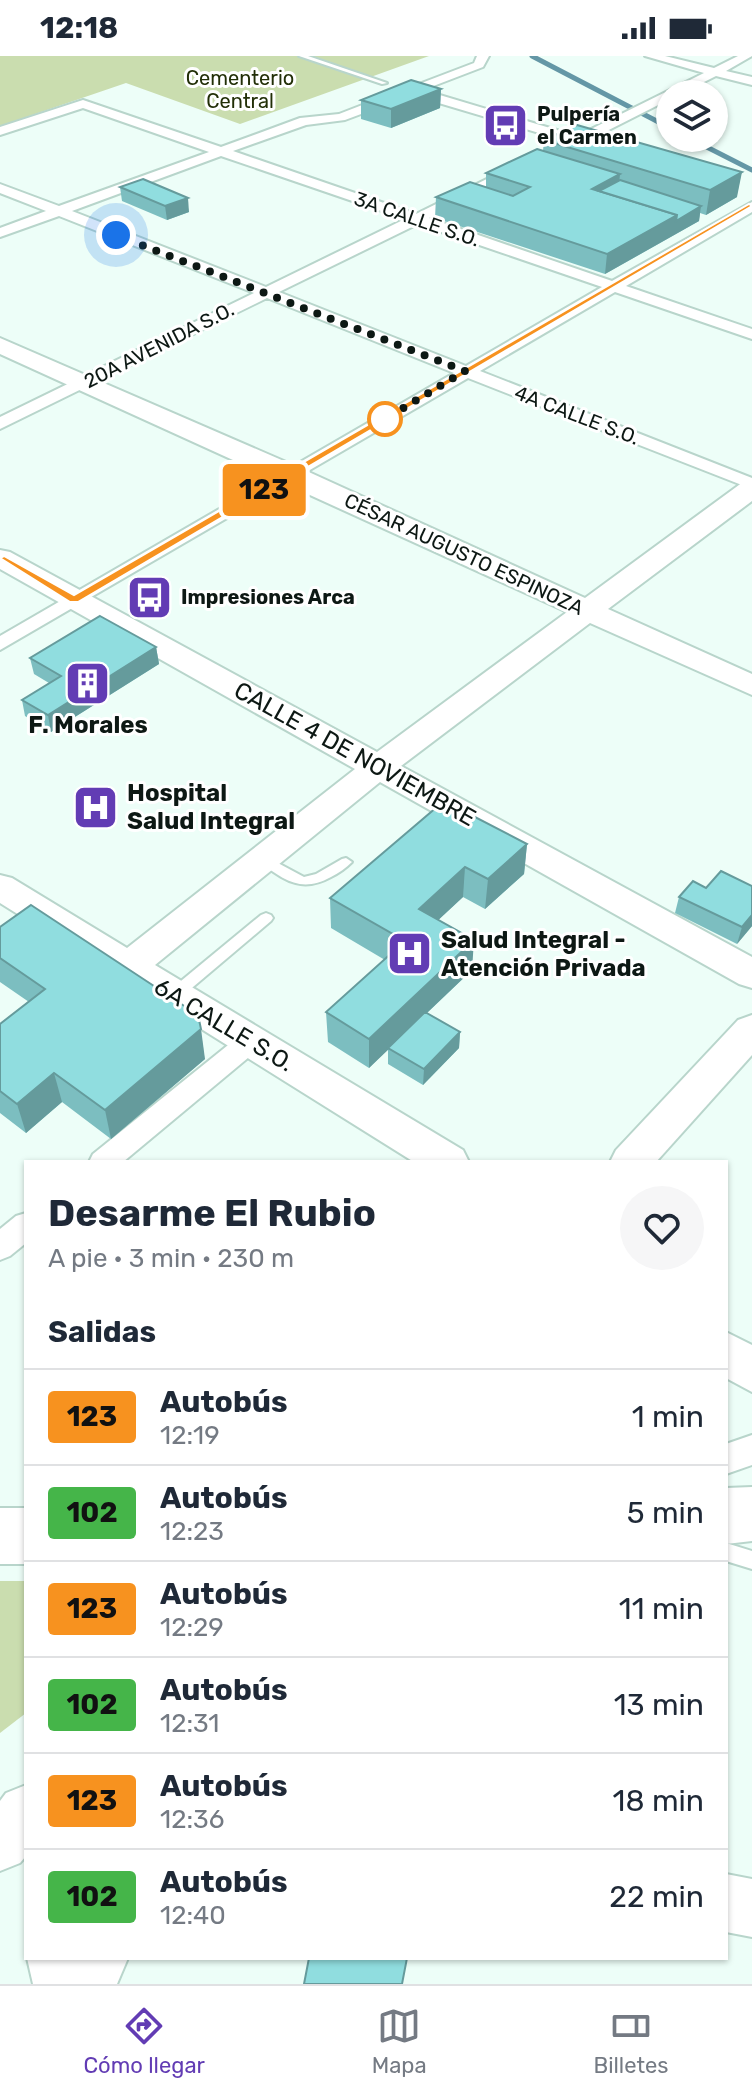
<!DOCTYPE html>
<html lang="es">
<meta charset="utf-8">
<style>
:root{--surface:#fff;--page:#f6f6f7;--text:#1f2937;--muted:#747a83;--line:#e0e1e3;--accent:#623cb4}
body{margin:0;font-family:Rubik,sans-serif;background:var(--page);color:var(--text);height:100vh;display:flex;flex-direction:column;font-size:30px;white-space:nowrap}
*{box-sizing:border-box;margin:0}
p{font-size:26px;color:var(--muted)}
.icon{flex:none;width:44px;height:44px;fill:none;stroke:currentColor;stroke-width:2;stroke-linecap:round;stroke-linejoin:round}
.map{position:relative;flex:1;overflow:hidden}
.panel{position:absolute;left:24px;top:1104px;width:704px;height:800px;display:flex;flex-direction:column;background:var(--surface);border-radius:0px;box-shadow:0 2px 6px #0004}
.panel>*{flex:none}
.badge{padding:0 16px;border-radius:6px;font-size:28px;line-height:52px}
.controls{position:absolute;left:656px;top:24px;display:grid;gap:16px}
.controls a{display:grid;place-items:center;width:72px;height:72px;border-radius:50%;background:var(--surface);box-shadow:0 2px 6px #0004;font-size:40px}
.you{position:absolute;width:40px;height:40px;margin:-20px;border:6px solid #fff;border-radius:50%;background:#1a73e8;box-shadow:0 0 0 12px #1a73e833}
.map>.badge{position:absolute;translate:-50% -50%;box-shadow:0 0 0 4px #fff}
h2{padding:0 24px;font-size:30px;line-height:72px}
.round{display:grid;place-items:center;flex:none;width:84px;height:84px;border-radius:42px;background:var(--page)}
.headline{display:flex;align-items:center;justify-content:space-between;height:136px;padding:0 24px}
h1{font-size:38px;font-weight:700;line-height:60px}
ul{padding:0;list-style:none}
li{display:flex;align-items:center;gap:24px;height:96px;padding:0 24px;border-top:2px solid var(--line)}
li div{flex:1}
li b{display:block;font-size:30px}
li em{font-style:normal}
li .badge{min-width:88px;font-weight:700;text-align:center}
.status{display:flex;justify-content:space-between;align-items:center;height:56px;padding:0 40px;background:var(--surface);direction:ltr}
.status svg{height:22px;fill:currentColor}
.tabs{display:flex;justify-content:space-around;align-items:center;height:112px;border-top:2px solid var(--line);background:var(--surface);font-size:22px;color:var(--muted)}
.tabs a{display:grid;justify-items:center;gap:4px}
.tabs .on{color:var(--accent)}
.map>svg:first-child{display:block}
.green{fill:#caddaf}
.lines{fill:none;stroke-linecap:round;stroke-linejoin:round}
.stream{stroke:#6497a6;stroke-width:5}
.lane-casing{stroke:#b8d5cb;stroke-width:4}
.street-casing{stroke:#b8d5cb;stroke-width:4}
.secondary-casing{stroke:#b8d5cb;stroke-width:4}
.highway-casing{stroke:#b8d5cb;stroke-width:4}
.lane{fill:#fff;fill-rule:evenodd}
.street{fill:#fff;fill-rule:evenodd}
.secondary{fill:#fff;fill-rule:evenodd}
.highway{fill:#fff;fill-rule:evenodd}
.wall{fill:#7cbec0}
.shaded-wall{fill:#659b9c}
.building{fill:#90dddf;stroke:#659b9c;stroke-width:2}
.line{fill:#f7921f;stroke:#fff;stroke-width:2}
.walk{stroke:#0d1814;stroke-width:8;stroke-dasharray:0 14.4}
.stop-dot{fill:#fff;stroke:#f7921f;stroke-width:4}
.labels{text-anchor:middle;stroke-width:6;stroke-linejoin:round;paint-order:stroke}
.far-park-label{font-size:20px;fill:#222f07;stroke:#fff}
.far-poi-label{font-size:20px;font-weight:bold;fill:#0d1814;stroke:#fff;text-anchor:start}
.far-street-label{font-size:20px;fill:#0d1814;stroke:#fff}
.poi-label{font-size:24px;font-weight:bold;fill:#0d1814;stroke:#fff;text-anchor:start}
.street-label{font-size:24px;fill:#0d1814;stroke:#fff}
</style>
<div class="status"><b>12:18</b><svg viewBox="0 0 49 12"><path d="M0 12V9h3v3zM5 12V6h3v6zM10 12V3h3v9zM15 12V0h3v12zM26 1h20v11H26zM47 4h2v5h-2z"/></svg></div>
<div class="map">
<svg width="752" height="1928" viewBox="0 0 752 1928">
<rect width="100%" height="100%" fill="#edfef8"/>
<g class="green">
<path d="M0,0h429l-189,68 -114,-41 -126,43z"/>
<path d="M0,1525h26v132l-26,20z"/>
</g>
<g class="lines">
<g class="stream">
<path d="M532,0l138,72"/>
<path d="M689,82l63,32"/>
</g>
<defs>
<g id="lane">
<path d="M299,0h9l79,27 -5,1z"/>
<path d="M263,799l41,22 12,-3 26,-15 4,-1 6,4c-6,6 -13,11 -21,15 -31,17 -47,2 -72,-15l-2,-3 2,-3z"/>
<path d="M266,857l5,2 2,3 -2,3 -91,77h-10l-2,-4 2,-4 91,-75z"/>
<path d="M726,1487l26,8v18l-26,-8z"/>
</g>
<g id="street">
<path d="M477,0h12l-6,11 -60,23 154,46 127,-63 -59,-17h20l49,12 24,-12h14l-26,15 26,6v8l-36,-9 -36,18h-10v5l-81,41 4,3 -6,4 -8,-2 -16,3 -1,-3 4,-4 -154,-46 -67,25 -39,5 -73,26 183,63 97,-48h10v6l-94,46 183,63 140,-79v10l-126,74 126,43v10l-137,-47 -135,79 272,107v11l-284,-111 -468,272v-14l454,-263 -187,-75 -267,131v-12l254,-124 -195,-77 -59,21v-9l46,-17 -46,-18v-9l59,22 150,-54 -126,-44 -83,27v-8l83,-27 138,47 79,-29 39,-4 62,-24 1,-4 9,1 63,-24zM221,100l184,63 -139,68 -194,-76zM418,168l184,63 -136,79 -187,-74z"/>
<path d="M252,974l9,3 4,7 -4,7 -138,115h-34l4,-8 150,-121z"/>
<path d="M26,1157v30l-16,13 -10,4v-31l16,-13z"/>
<path d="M752,1379v30l-26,9v-30z"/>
</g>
<g id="secondary">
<path d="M0,282l300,130 285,130 158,-116 9,-2v21l-144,108 144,65v21l-162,-72 -189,143 351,191v31l-13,-4 -359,-202 -225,183 308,185 6,12h-55l-414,-259v-28l12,3 115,70 228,-179 -355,-200v-19l10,2 367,200 190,-140 -567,-258z"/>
<path d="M752,959v40l-96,107h-46l6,-12 122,-130z"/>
<path d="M726,1276l26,13v47l-26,-14z"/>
<path d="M26,1729v71l-6,7 -20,8v-70l6,-8z"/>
<path d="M726,1818l26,5v58l-26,-5z"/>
<path d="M27,1902h101l-11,26h-84z"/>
</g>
<g id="highway">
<path d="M752,1431v54l-26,3v-56z"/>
<rect x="0" y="1452" width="26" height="56"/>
</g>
</defs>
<use href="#lane" class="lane-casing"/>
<use href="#street" class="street-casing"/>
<use href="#secondary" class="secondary-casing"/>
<use href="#highway" class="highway-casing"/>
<use href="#lane" class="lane"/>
<use href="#street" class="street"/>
<use href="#secondary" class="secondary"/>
<use href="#highway" class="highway"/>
</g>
<g class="wall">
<path d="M441,33l-1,19 -49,20 -30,-9v-19z"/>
<path d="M544,84l193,57 -31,18 -6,-2 -1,8 -94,53 -170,-56 1,-21 50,-10v-14l57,-22z"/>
<path d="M120,131l69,25 -22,8 -45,-19z"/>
<path d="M156,591l3,17 -108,68 -26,-16 -3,-16 27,-17 -15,-9 -4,-16z"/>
<path d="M527,788l-3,30 -39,35 -22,-12 -25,23 34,50 -45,43 33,19 -1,16 -36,37 -35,-21v-15l-19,19 -41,-26 -2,-30 59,-52 -54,-32 -1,-30z"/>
<path d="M679,841l73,29 -15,18 -62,-31z"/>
<path d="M0,871l205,132 -94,80 -49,-37 -36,31 -26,-20v-89l29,-22 -29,-20z"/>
</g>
<g class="shaded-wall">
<path d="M441,33l-1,19 -49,20v-19z"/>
<path d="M742,116l-5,25 -31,18 4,-25z"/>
<path d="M620,118l-2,20 -10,6 -16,-11z"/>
<path d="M188,142l1,14 -22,8 -2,-14z"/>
<path d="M701,150l-2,15 -94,53 2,-20 70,-39z"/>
<path d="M156,591l3,17 -108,68 -3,-17z"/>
<path d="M527,788l-3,30 -39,35 3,-30z"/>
<path d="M465,811l-2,30 -45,42 1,-30z"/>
<path d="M752,859v11l-15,18 5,-17z"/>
<path d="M474,884l-2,30 -103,98v-29z"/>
<path d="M201,973l4,30 -94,80 -6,-29z"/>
<path d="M460,976l-1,16 -36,37 1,-16z"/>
<path d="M54,1017l8,29 -36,31 -9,-29z"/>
</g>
<g class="building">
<path d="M411,24l30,9 -50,20 -30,-9z"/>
<path d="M577,69l165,47 -32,18 -166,-50z"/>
<path d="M537,93l83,25 -28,15 85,26 -70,39 -171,-57 34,-15 43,14 17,-9 -44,-14z"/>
<path d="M143,123l45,19 -23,8 -45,-19z"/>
<path d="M620,124l81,26 -25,15 1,-6 -78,-24z"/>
<path d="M100,560l56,31 -108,68 -26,-15 39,-24 -31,-18z"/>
<path d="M444,745l83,43 -39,35 -23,-12 -46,42 55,31 -105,99 -43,-27 79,-71 -75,-43z"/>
<path d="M721,815l31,15v29l-10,12 -63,-30 14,-16 13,7z"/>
<path d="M31,849l167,110 3,14 -96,81 -51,-37 -37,31 -17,-13v-67l45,-35 -45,-31v-31z"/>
<path d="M425,956l35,20 -36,37 -36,-21z"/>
<path d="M309,1902h98l-5,26h-98z"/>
</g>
<path class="line" d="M749,148l3,2 -674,396h-8l-70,-44 4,-2 70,39z"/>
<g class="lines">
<path class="walk" d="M116,179l349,136 -80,48"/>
</g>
<defs>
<symbol id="bus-square" viewBox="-11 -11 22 22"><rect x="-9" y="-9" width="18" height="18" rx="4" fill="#623cb4" stroke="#fff"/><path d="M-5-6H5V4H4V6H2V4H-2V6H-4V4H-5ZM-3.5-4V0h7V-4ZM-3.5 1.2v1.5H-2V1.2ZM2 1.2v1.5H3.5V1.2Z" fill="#fff"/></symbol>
<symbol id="building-square" viewBox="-11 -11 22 22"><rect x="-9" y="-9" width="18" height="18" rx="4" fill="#623cb4" stroke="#fff"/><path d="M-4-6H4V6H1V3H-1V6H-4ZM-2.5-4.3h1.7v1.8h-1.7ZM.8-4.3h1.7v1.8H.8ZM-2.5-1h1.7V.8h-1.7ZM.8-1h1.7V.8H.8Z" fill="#fff"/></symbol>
<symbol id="hospital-square" viewBox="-11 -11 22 22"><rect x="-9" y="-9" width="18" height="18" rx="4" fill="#623cb4" stroke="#fff"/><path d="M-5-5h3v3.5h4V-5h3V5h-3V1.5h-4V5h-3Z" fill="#fff"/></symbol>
</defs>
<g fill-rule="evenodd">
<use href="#bus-square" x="480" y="44" width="51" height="51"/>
<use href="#bus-square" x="124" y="516" width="51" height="51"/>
<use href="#building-square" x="62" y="602" width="51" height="51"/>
<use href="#hospital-square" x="70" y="726" width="51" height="51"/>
<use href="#hospital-square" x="384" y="872" width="51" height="51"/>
</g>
<circle class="stop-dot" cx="385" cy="363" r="16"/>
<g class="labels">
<g class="far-park-label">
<text x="240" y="29">Cementerio<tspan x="240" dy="23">Central</tspan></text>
</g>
<g class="far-poi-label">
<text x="537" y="65">Pulpería<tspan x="537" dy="23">el Carmen</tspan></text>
<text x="181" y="548">Impresiones Arca</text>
</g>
<g class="far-street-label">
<text transform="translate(417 163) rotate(19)" y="7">3A CALLE S.O.</text>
<text transform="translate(159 289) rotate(-27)" y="7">20A AVENIDA S.O.</text>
<text transform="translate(577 359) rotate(21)" y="7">4A CALLE S.O.</text>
<text transform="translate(464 498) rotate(25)" y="7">CÉSAR AUGUSTO ESPINOZA</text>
</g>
<g class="poi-label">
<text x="88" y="677" text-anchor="middle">F. Morales</text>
<text x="127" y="745">Hospital<tspan x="127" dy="28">Salud Integral</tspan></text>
<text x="441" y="892">Salud Integral -<tspan x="441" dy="28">Atención Privada</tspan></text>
</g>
<g class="street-label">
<text transform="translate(355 698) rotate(29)" y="8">CALLE 4 DE NOVIEMBRE</text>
<text transform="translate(224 969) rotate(31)" y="8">6A CALLE S.O.</text>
</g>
</g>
</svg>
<div class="controls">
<a><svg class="icon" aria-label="layers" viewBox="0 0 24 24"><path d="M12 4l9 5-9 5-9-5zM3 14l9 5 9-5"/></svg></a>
</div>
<div class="you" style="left:116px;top:179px"></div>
<b class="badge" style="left:264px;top:434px;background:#f7921f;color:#111">123</b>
<section class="panel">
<div class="headline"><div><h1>Desarme El Rubio</h1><p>A pie · 3 min · 230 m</p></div><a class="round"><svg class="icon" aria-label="heart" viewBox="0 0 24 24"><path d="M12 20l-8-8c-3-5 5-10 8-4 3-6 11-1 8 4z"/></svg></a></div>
<h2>Salidas</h2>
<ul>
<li><span class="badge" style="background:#f7921f;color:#111">123</span><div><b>Autobús</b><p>12:19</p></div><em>1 min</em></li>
<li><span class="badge" style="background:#45b549;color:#111">102</span><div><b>Autobús</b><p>12:23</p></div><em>5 min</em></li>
<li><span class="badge" style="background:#f7921f;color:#111">123</span><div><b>Autobús</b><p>12:29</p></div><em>11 min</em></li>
<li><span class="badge" style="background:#45b549;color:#111">102</span><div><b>Autobús</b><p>12:31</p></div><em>13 min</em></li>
<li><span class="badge" style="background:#f7921f;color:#111">123</span><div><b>Autobús</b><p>12:36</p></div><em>18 min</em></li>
<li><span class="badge" style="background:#45b549;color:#111">102</span><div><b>Autobús</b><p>12:40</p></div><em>22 min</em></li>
</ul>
</section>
</div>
<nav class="tabs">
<a class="on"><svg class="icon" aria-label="directions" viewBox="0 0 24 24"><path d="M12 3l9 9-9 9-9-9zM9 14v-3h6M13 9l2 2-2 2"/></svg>Cómo llegar</a>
<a><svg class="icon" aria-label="map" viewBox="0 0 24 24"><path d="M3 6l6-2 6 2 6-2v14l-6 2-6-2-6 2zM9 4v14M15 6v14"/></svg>Mapa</a>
<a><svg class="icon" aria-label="tickets" viewBox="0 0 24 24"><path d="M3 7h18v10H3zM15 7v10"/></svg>Billetes</a>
</nav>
